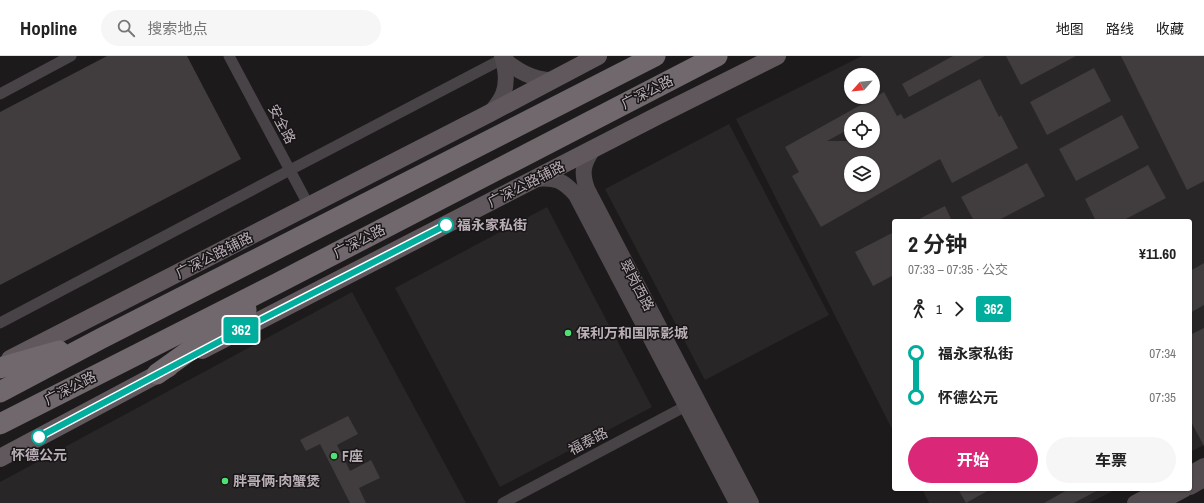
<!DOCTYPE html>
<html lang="zh">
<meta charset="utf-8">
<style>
:root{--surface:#fff;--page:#f6f6f6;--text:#222;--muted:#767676;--line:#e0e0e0;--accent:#db2777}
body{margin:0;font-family:"Archivo Narrow","Noto Sans SC",sans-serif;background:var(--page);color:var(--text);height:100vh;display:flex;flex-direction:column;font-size:15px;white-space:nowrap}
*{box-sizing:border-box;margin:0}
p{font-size:13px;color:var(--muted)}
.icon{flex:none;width:22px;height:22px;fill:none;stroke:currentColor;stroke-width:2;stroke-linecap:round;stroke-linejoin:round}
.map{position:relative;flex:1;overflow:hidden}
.drawer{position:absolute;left:892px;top:163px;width:300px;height:272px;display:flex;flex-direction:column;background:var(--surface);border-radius:4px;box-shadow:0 1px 3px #0004}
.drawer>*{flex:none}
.badge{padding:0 8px;border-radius:3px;font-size:14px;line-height:26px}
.needle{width:26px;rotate:243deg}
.controls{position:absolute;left:844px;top:12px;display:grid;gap:8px}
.controls a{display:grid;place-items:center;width:36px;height:36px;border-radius:50%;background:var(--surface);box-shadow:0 1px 3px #0004;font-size:20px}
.map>.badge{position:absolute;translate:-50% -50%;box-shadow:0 0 0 2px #fff}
.legs{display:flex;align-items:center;gap:6px;height:44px;padding:0 16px;font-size:13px}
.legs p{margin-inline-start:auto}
.headline{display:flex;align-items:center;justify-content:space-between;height:68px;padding:0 16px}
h1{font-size:22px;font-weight:700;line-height:30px}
.primary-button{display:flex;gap:8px;margin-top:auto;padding:8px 16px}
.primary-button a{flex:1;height:46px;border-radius:24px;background:var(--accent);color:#fff;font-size:16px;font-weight:700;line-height:46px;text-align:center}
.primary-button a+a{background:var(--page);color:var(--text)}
ul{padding:0 16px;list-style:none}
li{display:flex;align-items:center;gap:14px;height:44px;font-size:15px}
li i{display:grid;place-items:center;width:6px;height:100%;margin:0 5px;background:currentColor}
li i::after{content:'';width:10px;height:10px;margin:-5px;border:3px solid;border-radius:50%;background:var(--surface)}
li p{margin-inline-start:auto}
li:first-child i{background:linear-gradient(#0000 50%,currentColor 0)}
li:last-child i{background:linear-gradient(currentColor 50%,#0000 0)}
header{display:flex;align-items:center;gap:24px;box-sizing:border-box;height:56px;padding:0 20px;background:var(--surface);border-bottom:1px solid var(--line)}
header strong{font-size:19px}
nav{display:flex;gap:22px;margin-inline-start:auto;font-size:14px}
.search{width:280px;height:36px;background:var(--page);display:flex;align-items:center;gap:10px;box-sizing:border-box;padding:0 14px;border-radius:22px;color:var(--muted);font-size:15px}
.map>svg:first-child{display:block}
.built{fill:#292627;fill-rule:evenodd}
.building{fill:#413c3e;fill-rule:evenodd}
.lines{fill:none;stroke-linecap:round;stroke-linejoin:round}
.street{stroke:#484346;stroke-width:11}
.secondary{stroke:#514a4e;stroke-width:16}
.primary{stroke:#60585d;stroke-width:18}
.highway{stroke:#71686e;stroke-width:21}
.line-1-casing{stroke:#fff;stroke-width:9}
.line-1{stroke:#01ad9c;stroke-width:6}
.stop-1-dot{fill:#fff;stroke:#01ad9c;stroke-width:2}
.poi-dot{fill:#4ee173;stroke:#171516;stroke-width:1.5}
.labels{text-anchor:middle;stroke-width:3;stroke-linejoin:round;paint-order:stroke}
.street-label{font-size:14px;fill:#baaeb7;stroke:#171516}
.stop-label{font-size:14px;font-weight:bold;fill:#baaeb7;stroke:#171516;text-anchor:start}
.poi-label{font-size:14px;font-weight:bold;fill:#baaeb7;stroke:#171516;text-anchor:start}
</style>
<header>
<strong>Hopline</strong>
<div class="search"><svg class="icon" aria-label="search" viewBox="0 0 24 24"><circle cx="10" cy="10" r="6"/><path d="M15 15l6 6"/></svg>搜索地点</div>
<nav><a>地图</a><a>路线</a><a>收藏</a></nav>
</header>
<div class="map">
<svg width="1204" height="447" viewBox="0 0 1204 447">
<rect width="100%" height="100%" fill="#1c1a1b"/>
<g class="built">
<path d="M862,0h342v389l-14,7v-231h-296v212l-158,-314zM851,19h22v22h-22zM851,63h22v22h-22zM851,107h22v22h-22z"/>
<path d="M729,68l100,191 -124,65 -100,-191z"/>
<path d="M547,151l105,200 -152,80 -105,-199z"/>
<path d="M352,236l114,211h-466v-21z"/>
<path d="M922,433h195l-28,14h-160z"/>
</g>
<g class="building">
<path d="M107,0h80l54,103 -241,126v-173z"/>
<path d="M953,0h32l-76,41 -7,-13z"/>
<path d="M1006,0h70l-55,29z"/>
<path d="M1121,0h83v125l-17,9z"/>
<path d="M1094,12l17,33 -64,34 -17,-33z"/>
<path d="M980,23l19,38 2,-2 17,33 -66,35 -12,-24 -119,68 -29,-51 7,-4 -14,-25 99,-55 13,24 4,-2 3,5zM851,63h22v22h-46l24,-13zM851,107h22v22h-22z"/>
<path d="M1122,59l17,33 -63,33 -17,-32z"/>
<path d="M1027,107l18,33 -48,25h-23l-13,-24z"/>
<path d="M1148,109l18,33 -44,23h-26l-11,-22z"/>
<path d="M945,150l7,15h-37z"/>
<path d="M894,176v43l-21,11 -18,-34z"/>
<path d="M1204,207v42l-14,8v-42z"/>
<path d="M1204,272v118l-14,-26v-85z"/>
<path d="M348,360l10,18 -21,11 13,26 21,-11 9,18 -21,10 7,15h-16l-30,-59 -14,7 -6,-11z"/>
<path d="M958,433h33l-25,14z"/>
<path d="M1069,433h31l-26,14h-30z"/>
</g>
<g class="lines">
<g class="street">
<path d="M229,0l80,150"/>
<path d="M0,38l71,-38"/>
<path d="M0,267l290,-153 218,-114"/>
<path d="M503,447l183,-97"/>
</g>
<g class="secondary">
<path d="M503,3c15,12 30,21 49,21"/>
<path d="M490,57c13,-14 18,-25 15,-44 -1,-5 -1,-9 -3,-13"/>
<path d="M593,93c-10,15 -12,23 -6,40l164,314"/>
<path d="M535,123c20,-2 28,1 41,16l161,308"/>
<path d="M1190,418l14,-8"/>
<path d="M1190,431l14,-8"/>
<path d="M1135,447l26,-14"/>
<path d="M1159,447l26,-14"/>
</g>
<g class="primary">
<path d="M202,294l457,-235 118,-59"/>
<path d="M10,303l480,-246 108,-57"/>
<path d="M0,402l169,-90"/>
</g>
<g class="highway">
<path d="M0,312l59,-17"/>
<path d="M157,318l89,-64"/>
<path d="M0,336l102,-54 553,-282"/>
<path d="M0,368l278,-141 439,-227"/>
</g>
</g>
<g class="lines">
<defs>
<path id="line-1" d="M39,381l206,-109 201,-103"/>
</defs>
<use href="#line-1" class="line-1-casing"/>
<use href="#line-1" class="line-1"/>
</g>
<g class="stop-1-dot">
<circle cx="446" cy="169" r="7"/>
<circle cx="39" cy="381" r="7"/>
</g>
<g class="poi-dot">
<circle cx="568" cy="277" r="4"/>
<circle cx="334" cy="400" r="4"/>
<circle cx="225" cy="425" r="4"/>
</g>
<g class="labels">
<g class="street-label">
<text transform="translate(647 36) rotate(-27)" y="5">广深公路</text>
<text transform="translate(282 68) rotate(62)" y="5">安全路</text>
<text transform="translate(526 128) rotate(-27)" y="5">广深公路辅路</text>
<text transform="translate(359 185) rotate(-27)" y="5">广深公路</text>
<text transform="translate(214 199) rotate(-27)" y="5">广深公路辅路</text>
<text transform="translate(637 229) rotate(62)" y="5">翠岗西路</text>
<text transform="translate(70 332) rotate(-27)" y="5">广深公路</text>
<text transform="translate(588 385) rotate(-28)" y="5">福泰路</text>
</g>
<g class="stop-label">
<text x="457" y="174">福永家私街</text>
<text x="39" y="404" text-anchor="middle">怀德公元</text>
</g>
<g class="poi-label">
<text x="576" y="282">保利万和国际影城</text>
<text x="342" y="405">F座</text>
<text x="233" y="430">胖哥俩·肉蟹煲</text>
</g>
</g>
</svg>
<div class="controls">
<a><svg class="needle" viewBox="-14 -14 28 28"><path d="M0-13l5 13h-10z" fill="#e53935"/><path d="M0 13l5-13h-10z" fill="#767676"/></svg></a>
<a><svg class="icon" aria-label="locate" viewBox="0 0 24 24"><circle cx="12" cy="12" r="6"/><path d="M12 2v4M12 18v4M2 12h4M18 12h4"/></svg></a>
<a><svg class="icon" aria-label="layers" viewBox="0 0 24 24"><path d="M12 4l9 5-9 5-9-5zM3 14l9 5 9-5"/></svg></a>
</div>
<b class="badge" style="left:241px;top:274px;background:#01ad9c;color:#fff">362</b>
<section class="drawer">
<div class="headline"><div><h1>2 分钟</h1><p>07:33 – 07:35 · 公交</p></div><b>¥11.60</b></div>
<div class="legs"><svg class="icon" aria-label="walk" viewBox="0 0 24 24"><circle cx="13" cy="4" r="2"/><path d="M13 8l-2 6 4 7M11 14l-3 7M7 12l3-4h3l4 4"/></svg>1<svg class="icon" aria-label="forward" viewBox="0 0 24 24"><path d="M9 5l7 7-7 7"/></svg><b class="badge" style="background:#01ad9c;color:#fff">362</b></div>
<ul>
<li><i style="color:#01ad9c"></i><b>福永家私街</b><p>07:34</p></li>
<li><i style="color:#01ad9c"></i><b>怀德公元</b><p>07:35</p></li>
</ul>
<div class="primary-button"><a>开始</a><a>车票</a></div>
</section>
</div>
